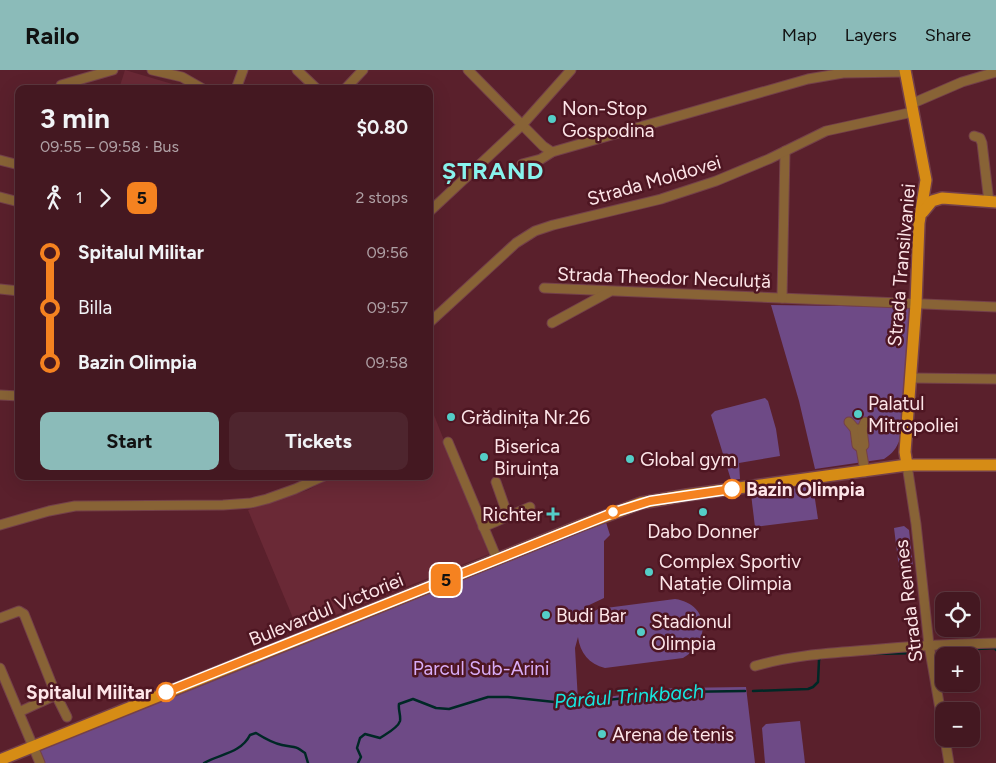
<!DOCTYPE html>
<meta charset="utf-8">
<style>
:root{--surface:#441821;--page:#4e252e;--text:#f1f3f6;--muted:#afa0a5;--line:#5c373f;--accent:#8bbbb9}
body{margin:0;font-family:Figtree,sans-serif;background:var(--page);color:var(--text);height:100vh;display:flex;flex-direction:column;font-size:19px;white-space:nowrap}
*{box-sizing:border-box;margin:0}
p{font-size:16px;color:var(--muted)}
.icon{flex:none;width:28px;height:28px;fill:none;stroke:currentColor;stroke-width:2;stroke-linecap:round;stroke-linejoin:round}
.map{position:relative;flex:1;overflow:hidden}
.side{position:absolute;left:15px;top:15px;width:418px;height:395px;display:flex;flex-direction:column;background:var(--surface);border-radius:10px;box-shadow:0 5px 20px #0002,0 0 0 1px var(--line)}
.side>*{flex:none}
.badge{padding:0 10px;border-radius:8px;font-size:18px;line-height:32px}
.controls{position:absolute;left:935px;top:522px;display:grid;gap:10px}
.controls a{display:grid;place-items:center;width:45px;height:45px;border-radius:10px;background:var(--surface);box-shadow:0 5px 20px #0002,0 0 0 1px var(--line);font-size:25px}
.map>.badge{position:absolute;translate:-50% -50%;box-shadow:0 0 0 2px #fff}
.legs{display:flex;align-items:center;gap:8px;height:55px;padding:0 25px;font-size:16px}
.legs p{margin-inline-start:auto}
.overview{display:flex;align-items:center;justify-content:space-between;height:85px;padding:0 25px}
h1{font-size:28px;font-weight:700;line-height:38px}
.primary-button{display:flex;gap:10px;margin-top:auto;padding:10px 25px}
.primary-button a{flex:1;height:58px;border-radius:10px;background:var(--accent);color:#111;font-size:20px;font-weight:700;line-height:58px;text-align:center}
.primary-button a+a{background:var(--page);color:var(--text)}
ul{padding:0 25px;list-style:none}
li{display:flex;align-items:center;gap:18px;height:55px;font-size:19px}
li i{display:grid;place-items:center;width:8px;height:100%;margin:0 6px;background:currentColor}
li i::after{content:'';width:12px;height:12px;margin:-6px;border:4px solid;border-radius:50%;background:var(--surface)}
li p{margin-inline-start:auto}
li:first-child i{background:linear-gradient(#0000 50%,currentColor 0)}
li:last-child i{background:linear-gradient(currentColor 50%,#0000 0)}
header{display:flex;align-items:center;gap:30px;box-sizing:border-box;height:70px;padding:0 25px;background:var(--accent);color:#111}
header strong{font-size:24px}
nav{display:flex;gap:28px;margin-inline-start:auto;font-size:18px}
.map>svg:first-child{display:block}
.built{fill:#6a2936}
.green{fill:#6e4a86}
.lines{fill:none;stroke-linecap:round;stroke-linejoin:round}
.stream{stroke:#002826;stroke-width:2.5}
.minor-casing{stroke:#74404a;stroke-width:11}
.major-casing{stroke:#74404a;stroke-width:14}
.minor{stroke:#886336;stroke-width:9}
.major{stroke:#d68c15;stroke-width:11}
.line-1-casing{stroke:#fff;stroke-width:11}
.line-1{stroke:#f58220;stroke-width:8}
.poi-dot{fill:#54cdc7;stroke:#4e1622;stroke-width:2}
.stop-1-dot{fill:#fff;stroke:#f58220;stroke-width:2.5}
.labels{text-anchor:middle;stroke-width:5;stroke-linejoin:round;paint-order:stroke}
.poi-label{font-size:19px;fill:#fde5e8;stroke:#4e1622;text-anchor:start}
.street-label{font-size:19px;fill:#fde5e8;stroke:#4e1622}
.stop-label{font-size:19px;font-weight:bold;fill:#fde5e8;stroke:#4e1622;text-anchor:start}
.park-label{font-size:19px;fill:#d9adf8;stroke:#4e1622}
.water-label{font-size:20px;font-style:italic;fill:#16e6df;stroke:#4e1622}
.district-label{font-size:24px;font-weight:bold;letter-spacing:1px;fill:#88f3ed;stroke:#4e1622}
</style>
<header>
<strong>Railo</strong>
<nav><a>Map</a><a>Layers</a><a>Share</a></nav>
</header>
<div class="map">
<svg width="996" height="693" viewBox="0 0 996 693">
<rect width="100%" height="100%" fill="#5a202c"/>
<g class="built">
<path d="M125,0l54,16 -1,3h-59z"/>
<path d="M430,335l59,149 -191,76 -50,-120 60,-20 26,-14h95z"/>
</g>
<g class="green">
<path d="M771,235l141,2 -12,132c-4,10 -7,14 -16,20l-69,10 -16,-68z"/>
<path d="M765,328l3,3 8,28 4,27 -41,7 1,16 -9,1 -20,-65 4,-4z"/>
<path d="M813,416l5,33 -63,8 -4,-33z"/>
<path d="M604,446l6,19 -6,6v57l-19,9 -4,17 6,-8 11,-7 77,-10c35,5 36,43 8,59l-78,10c-16,-4 -25,-15 -27,-31l-3,11 3,53 95,-13 73,-1 9,76h-715l-7,-17z"/>
<path d="M904,456l5,4 4,36 -14,2 -5,-40z"/>
<path d="M800,651l5,42h-40l-3,-35 4,-4z"/>
</g>
<g class="lines">
<g class="stream">
<path d="M941,581l54,-3 1,2"/>
<path d="M869,584l54,-1"/>
<path d="M753,621l55,-2 5,-2 5,-5 1,-22 2,-3"/>
<path d="M204,693c16,-9 37,-10 46,-28l6,-2c8,5 16,10 26,12 12,3 11,-1 23,8l3,10"/>
<path d="M358,693l3,-6 -4,-9 3,-10 5,-4 15,4c6,-4 18,-10 20,-17 1,-6 -2,-11 -1,-17l14,-5 23,9 13,1 39,-12h20l65,7 104,-12 68,-1"/>
</g>
<defs>
<g id="minor">
<path d="M152,0l30,7 21,12"/>
<path d="M297,0l20,19"/>
<path d="M468,0l75,76 9,6 256,-73 35,-6 62,-1"/>
<path d="M60,19l1,-4 52,-15"/>
<path d="M236,19l7,-19"/>
<path d="M345,19l18,-19"/>
<path d="M911,34l51,-22 34,-10"/>
<path d="M974,66l6,2 2,5 7,59"/>
<path d="M0,90l19,5"/>
<path d="M522,94l19,-5 11,-7"/>
<path d="M0,127l19,5"/>
<path d="M429,142l93,-87 49,-55"/>
<path d="M544,218l452,19"/>
<path d="M0,219l19,2"/>
<path d="M782,228l3,-147"/>
<path d="M429,253l87,-80 19,-12 18,-6 108,-26 55,-18 53,-22 57,-28 87,-19"/>
<path d="M552,253l57,-31"/>
<path d="M910,308l86,1"/>
<path d="M0,325l19,1"/>
<path d="M849,352l6,7h7l3,-7"/>
<path d="M855,359l2,16 4,3"/>
<path d="M862,359l2,16 -3,3 4,24"/>
<path d="M448,372l49,117"/>
<path d="M907,395l9,59 13,121 15,87"/>
<path d="M496,412l12,34"/>
<path d="M0,455l49,-14 26,-5 148,-1 28,-2 16,-4 28,-10 29,-13"/>
<path d="M483,457l47,-20"/>
<path d="M0,548l19,-7 5,3 32,81 -37,17"/>
<path d="M755,596c38,-11 75,-13 114,-16 42,-4 84,-6 127,-7"/>
<path d="M0,598l40,95"/>
<path d="M56,625l11,22"/>
<path d="M945,669l4,24"/>
</g>
<g id="major">
<path d="M905,0l21,110 -7,43 -3,81 -11,148 2,13"/>
<path d="M923,142l9,-11 10,-3 54,4"/>
<path d="M0,690l582,-235 59,-22 46,-8 220,-30h89"/>
</g>
</defs>
<use href="#minor" class="minor-casing"/>
<use href="#major" class="major-casing"/>
<use href="#minor" class="minor"/>
<use href="#major" class="major"/>
</g>
<g class="lines">
<defs>
<path id="line-1" d="M166,622l449,-180 35,-11 82,-12"/>
</defs>
<use href="#line-1" class="line-1-casing"/>
<use href="#line-1" class="line-1"/>
</g>
<g class="poi-dot">
<circle cx="552" cy="49" r="5"/>
<circle cx="858" cy="344" r="5"/>
<circle cx="451" cy="347" r="5"/>
<circle cx="484" cy="387" r="5"/>
<circle cx="630" cy="389" r="5"/>
<circle cx="703" cy="442" r="5"/>
<path d="M550.5 436.5h5v5h5v5h-5v5h-5v-5h-5v-5h5z"/>
<circle cx="649" cy="502" r="5"/>
<circle cx="546" cy="545" r="5"/>
<circle cx="641" cy="562" r="5"/>
<circle cx="602" cy="664" r="5"/>
</g>
<g class="stop-1-dot">
<circle cx="732" cy="419" r="9"/>
<circle cx="613" cy="442" r="6"/>
<circle cx="166" cy="622" r="9"/>
</g>
<g class="labels">
<g class="poi-label">
<text x="562" y="45">Non-Stop<tspan x="562" dy="22">Gospodina</tspan></text>
<text x="868" y="340">Palatul<tspan x="868" dy="22">Mitropoliei</tspan></text>
<text x="461" y="354">Grădinița Nr.26</text>
<text x="494" y="383">Biserica<tspan x="494" dy="22">Biruința</tspan></text>
<text x="640" y="396">Global gym</text>
<text x="543" y="451" text-anchor="end">Richter</text>
<text x="703" y="468" text-anchor="middle">Dabo Donner</text>
<text x="659" y="498">Complex Sportiv<tspan x="659" dy="22">Natație Olimpia</tspan></text>
<text x="556" y="552">Budi Bar</text>
<text x="651" y="558">Stadionul<tspan x="651" dy="22">Olimpia</tspan></text>
<text x="612" y="671">Arena de tenis</text>
</g>
<g class="street-label">
<text transform="translate(654 110) rotate(-16)" y="7">Strada Moldovei</text>
<text transform="translate(901 195) rotate(-85)" y="7">Strada Transilvaniei</text>
<text transform="translate(664 207) rotate(2)" y="7">Strada Theodor Neculuță</text>
<text transform="translate(908 531) rotate(-97)" y="7">Strada Rennes</text>
<text transform="translate(326 539) rotate(-22)" y="7">Bulevardul Victoriei</text>
</g>
<g class="stop-label">
<text x="746" y="426">Bazin Olimpia</text>
<text x="152" y="629" text-anchor="end">Spitalul Militar</text>
</g>
<g class="park-label">
<text x="481" y="605">Parcul Sub-Arini</text>
</g>
<g class="water-label">
<text transform="translate(629 626) rotate(-4)" y="7">Pârâul Trinkbach</text>
</g>
<g class="district-label">
<text x="493" y="109">ȘTRAND</text>
</g>
</g>
</svg>
<div class="controls">
<a><svg class="icon" aria-label="locate" viewBox="0 0 24 24"><circle cx="12" cy="12" r="6"/><path d="M12 2v4M12 18v4M2 12h4M18 12h4"/></svg></a>
<a>+</a>
<a>−</a>
</div>
<b class="badge" style="left:446px;top:510px;background:#f58220;color:#111">5</b>
<section class="side">
<div class="overview"><div><h1>3 min</h1><p>09:55 – 09:58 · Bus</p></div><b>$0.80</b></div>
<div class="legs"><svg class="icon" aria-label="walk" viewBox="0 0 24 24"><circle cx="13" cy="4" r="2"/><path d="M13 8l-2 6 4 7M11 14l-3 7M7 12l3-4h3l4 4"/></svg>1<svg class="icon" aria-label="forward" viewBox="0 0 24 24"><path d="M9 5l7 7-7 7"/></svg><b class="badge" style="background:#f58220;color:#111">5</b><p>2 stops</p></div>
<ul>
<li><i style="color:#f58220"></i><b>Spitalul Militar</b><p>09:56</p></li>
<li><i style="color:#f58220"></i><span>Billa</span><p>09:57</p></li>
<li><i style="color:#f58220"></i><b>Bazin Olimpia</b><p>09:58</p></li>
</ul>
<div class="primary-button"><a>Start</a><a>Tickets</a></div>
</section>
</div>
